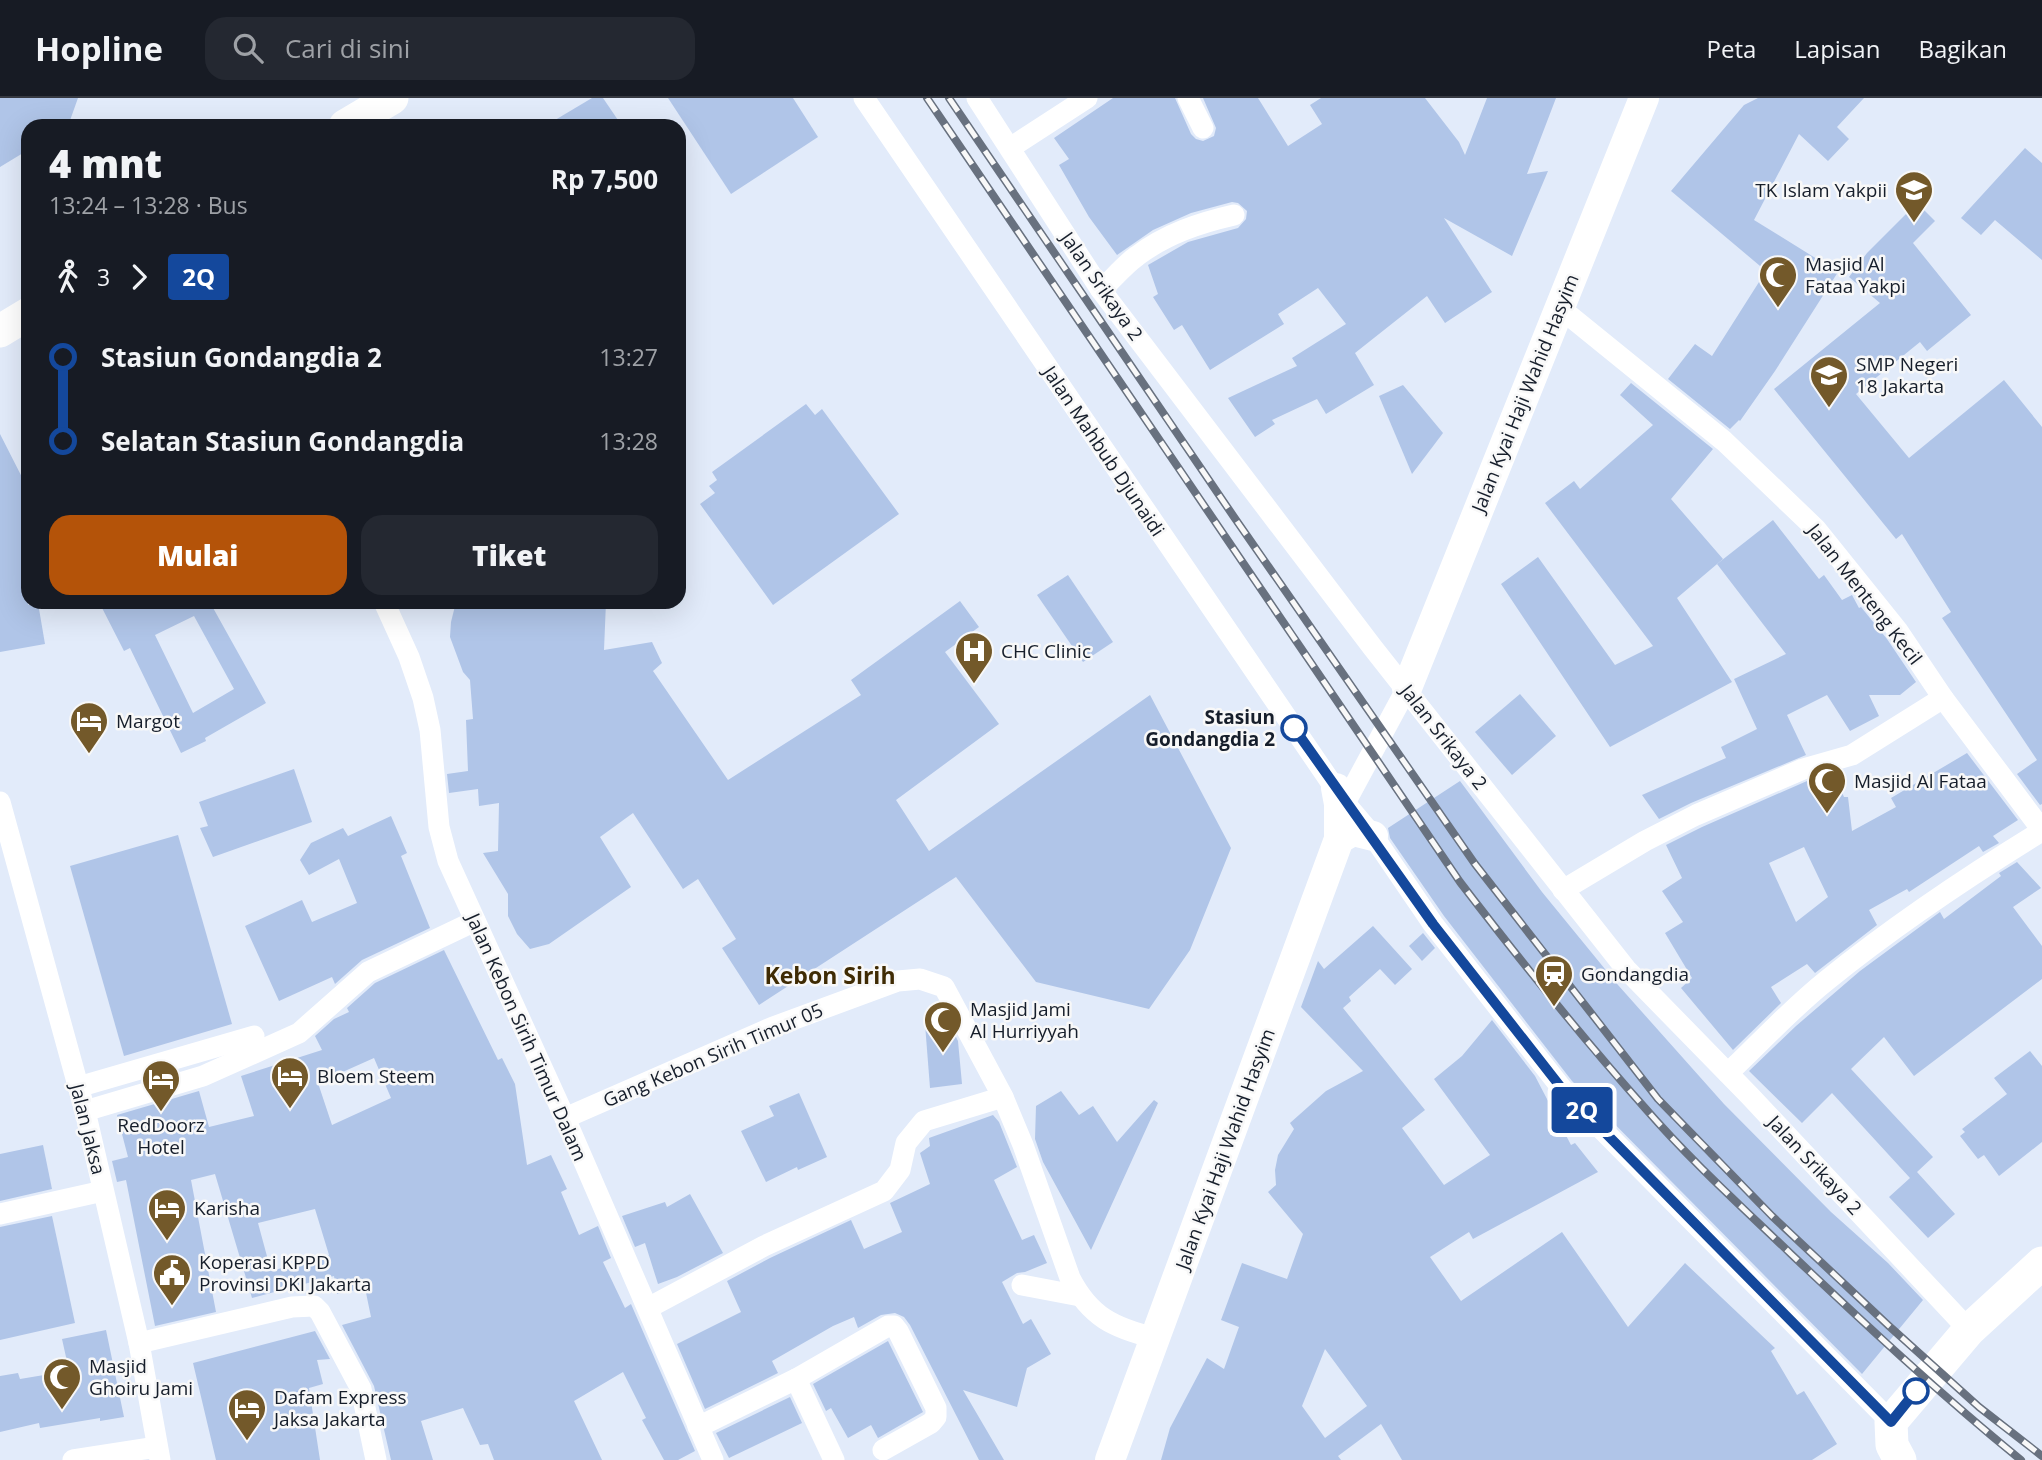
<!DOCTYPE html>
<html lang="id">
<meta charset="utf-8">
<style>
:root{--surface:#171b24;--page:#242831;--text:#f1f3f6;--muted:#9ea1a6;--line:#363941;--accent:#b45309}
body{margin:0;font-family:"Open Sans",sans-serif;background:var(--page);color:var(--text);height:100vh;display:flex;flex-direction:column;font-size:26px;white-space:nowrap}
*{box-sizing:border-box;margin:0}
p{font-size:23px;color:var(--muted)}
.icon{flex:none;width:38px;height:38px;fill:none;stroke:currentColor;stroke-width:2;stroke-linecap:round;stroke-linejoin:round}
.map{position:relative;flex:1;overflow:hidden}
.sheet{position:absolute;left:21px;top:21px;width:665px;height:490px;display:flex;flex-direction:column;background:var(--surface);border-radius:21px;box-shadow:0 7px 28px #0002}
.sheet>*{flex:none}
.badge{padding:0 14px;border-radius:5px;font-size:24px;line-height:46px}
.map>.badge{position:absolute;translate:-50% -50%;box-shadow:0 0 0 4px #fff}
.legs{display:flex;align-items:center;gap:10px;height:77px;padding:0 28px;font-size:23px}
.legs p{margin-inline-start:auto}
.overview{display:flex;align-items:center;justify-content:space-between;height:119px;padding:0 28px}
h1{font-size:38px;font-weight:800;line-height:52px}
.cta{display:flex;gap:14px;margin-top:auto;padding:14px 28px}
.cta a{flex:1;height:80px;border-radius:21px;background:var(--accent);color:#fff;font-size:28px;font-weight:800;line-height:80px;text-align:center}
.cta a+a{background:var(--page);color:var(--text)}
ul{padding:0 28px;list-style:none}
li{display:flex;align-items:center;gap:24px;height:84px;font-size:26px}
li i{display:grid;place-items:center;width:10px;height:100%;margin:0 9px;background:currentColor}
li i::after{content:'';width:18px;height:18px;margin:-9px;border:5px solid;border-radius:50%;background:var(--surface)}
li p{margin-inline-start:auto}
li:first-child i{background:linear-gradient(#0000 50%,currentColor 0)}
li:last-child i{background:linear-gradient(currentColor 50%,#0000 0)}
header{display:flex;align-items:center;gap:42px;box-sizing:border-box;height:98px;padding:0 35px;background:var(--surface);border-bottom:2px solid var(--line)}
header strong{font-size:33px}
nav{display:flex;gap:38px;margin-inline-start:auto;font-size:24px}
.search{width:490px;height:63px;background:var(--page);display:flex;align-items:center;gap:18px;box-sizing:border-box;padding:0 24px;border-radius:21px;color:var(--muted);font-size:26px}
.map>svg:first-child{display:block}
.building{fill:#b0c5e8;fill-rule:evenodd}
.lines{fill:none;stroke-linecap:round;stroke-linejoin:round}
.street{stroke:#fff;stroke-width:21}
.secondary{stroke:#fff;stroke-width:30}
.primary{stroke:#fff;stroke-width:33}
.rail-casing{stroke:#68717f;stroke-width:8}
.rail{stroke:#f8f8f8;stroke-width:5;stroke-dasharray:16;stroke-linecap:butt}
.line-1-casing{stroke:#fff;stroke-width:16}
.line-1{stroke:#14489c;stroke-width:10}
.stop-1-dot{fill:#fff;stroke:#14489c;stroke-width:3.5}
.labels{text-anchor:middle;stroke-width:5;stroke-linejoin:round;paint-order:stroke}
.poi-label{font-size:19px;fill:#161e2b;stroke:#f8f8f8;text-anchor:start}
.street-label{font-size:19px;fill:#161e2b;stroke:#f8f8f8}
.stop-label{font-size:19px;font-weight:bold;fill:#161e2b;stroke:#f8f8f8;text-anchor:end}
.quarter-label{font-size:23px;font-weight:bold;fill:#3f2b04;stroke:#f8f8f8}
</style>
<header>
<strong>Hopline</strong>
<div class="search"><svg class="icon" aria-label="search" viewBox="0 0 24 24"><circle cx="10" cy="10" r="6"/><path d="M15 15l6 6"/></svg>Cari di sini</div>
<nav><a>Peta</a><a>Lapisan</a><a>Bagikan</a></nav>
</header>
<div class="map">
<svg width="2042" height="1362" viewBox="0 0 2042 1362">
<rect width="100%" height="100%" fill="#e2ebfa"/>
<g class="building">
<path d="M0,0h78l-10,28h-40v24l-28,17z"/>
<path d="M592,0h11l19,28h-77z"/>
<path d="M668,0h125l25,39 -87,57z"/>
<path d="M1113,0h62l16,36 5,5 7,2 11,-5 2,-8 -13,-30h55l30,48 34,-22 -12,-19 11,-7h104l34,44 6,13 22,-57h69l-29,76 21,-3 -36,85 -68,-38 48,74 -47,31 -18,-27 -72,57 19,32 -48,29 -9,-15 -45,21 3,4 -20,13 -27,-39 69,-32 -5,-8 54,-34 -28,-36 -40,26 6,10 -74,46 -28,-45 -8,5 -21,-33 5,-3 -10,-29 40,-23 50,-14 8,-9 1,-8 -9,-8 -6,-1 -41,11 -38,17 -36,25 -28,-38 -30,-52 10,-6 -15,-21z"/>
<path d="M1758,0h106l-27,29 12,12 -21,22 -29,-27 -45,86 84,52 -63,99 -35,50 -1,-1 -9,9 -62,-50 27,-35 17,12 54,-85 -95,-80 73,-86z"/>
<path d="M2025,50l17,15v97l-47,-40 -14,15 -20,-17z"/>
<path d="M1917,105l18,18 -22,22 58,72 -44,36 -7,-9 -64,52 53,64 95,-78 38,47v377l-2,1 -23,-31 20,-14 -95,-142 9,-6 -49,-78 -6,5 -122,-150 106,-86 -31,-26 18,-24z"/>
<path d="M1631,285l82,66 -42,50 52,60 -46,39 55,84 -122,65 -109,-163 37,-27 77,108 38,-19 -108,-143 29,-22 6,8 73,-64 -33,-30z"/>
<path d="M1403,287l40,48 -31,41 -33,-78z"/>
<path d="M806,306l9,11 7,-6 77,105 -126,91 -73,-101 15,-11 -6,-7 8,-6 -5,-8z"/>
<path d="M0,336l28,55v116l10,-2 7,41 -45,8z"/>
<path d="M1773,422l46,59 5,-4 18,25 10,-5 7,13 2,-1 26,32 29,43 -16,13h-31l10,21 -29,15 -23,-36 -40,20 19,40 -115,48 -32,16 -17,-24 84,-37 -5,-11 36,-18 -23,-50 52,-25 -69,-90z"/>
<path d="M1068,477l45,67 -30,20 -46,-67z"/>
<path d="M960,503l19,26 -34,25 54,72 -103,76 33,51 221,-156 81,153 -41,102 -41,59 -113,-27 -80,-105 -197,128 -37,-57 14,-9 -38,-60 -15,10 -50,-76 -33,24 31,50 -82,57 -19,5 -13,-15 -9,-18v-22l-25,-41 15,-2 1,-48 -20,3 -1,-17 -29,4 -2,-19 21,-3 -2,-51 7,-1 -3,-39 -7,-8 -13,-35 1,-15 5,-20h150l-2,48 48,-8 10,21 -9,8 75,109 133,-85 -10,-15z"/>
<path d="M99,504h121l-8,4 54,97 -61,35 1,3 -25,12 -51,-105 -6,3zM194,518l40,73 -41,24 -38,-78z"/>
<path d="M1520,596l36,42 -44,39 -37,-43z"/>
<path d="M1967,655l51,67 -25,16 6,7 -16,9 -4,-6 -70,46 -2,-3 -38,21 8,15 -62,48 -8,-9 -36,23 10,16 -48,47 -52,-62 11,-10 -27,-45 18,-11 -21,-31 20,-13 -16,-33 36,-18 105,-46 27,-7 10,23h4l4,34 44,-24 -5,-9zM1804,749l24,50 -32,25 -27,-59z"/>
<path d="M294,671l18,53 -99,35 -13,-29 8,-2 -9,-24z"/>
<path d="M1460,683l82,111 76,93 106,119 107,108 57,51 35,37 -61,74 -290,-293 -128,-165 -54,-78 -2,-10z"/>
<path d="M391,718l16,37 -6,3 29,72 -68,32 -27,24 -3,-7 -53,24 -34,-75 57,-26 10,22 45,-19 -18,-44 -30,16 -9,-15 11,-17 32,-15 5,8z"/>
<path d="M178,737l54,189 -108,32 -54,-190z"/>
<path d="M2017,764l24,26 -28,19 29,39v33l-128,97 -30,-39 -33,32 82,88 -16,15 38,42 -27,24 -39,-41 21,-19 -78,-85 -30,30 -53,-52 47,-45 64,-55 80,-59 4,7 57,-43 -2,-3z"/>
<path d="M1373,828l39,43 -17,16 -15,-16 -31,28 2,4 -8,7 82,102 -23,18 42,57 46,-30 -56,-76 28,-23 30,-36 43,56 36,69 4,-2 23,29 -125,67 -4,-7 -39,25 31,44 101,-69 66,95 57,-64 90,85 -4,3 26,44 7,-4 33,53 -25,16h-410l-21,-36 -43,32 3,4h-180l9,-32 37,-70 17,11 15,-42 -18,-7 21,-57 45,16 16,-45 -35,-42 8,-7 -1,-15 3,-15 16,-26 -4,-6 36,-32 37,-20 -62,-64 17,-46 6,8zM1325,1251l42,57 -42,32 -23,-32z"/>
<path d="M1423,835l12,15 -13,13 -13,-15z"/>
<path d="M444,852l54,110 4,-2 13,26 12,81 24,-10 16,34 -6,3 18,43 19,-9 13,32 -8,4 22,46 6,-4 64,147 -17,9h-14l-22,-40 4,-2 -23,-46 -49,29 28,59h-108l-6,-16 -8,1 -17,-37 -42,13 12,39h-42l-17,-74 -32,-61 29,-8 -6,-29 -28,6 -3,-18 -82,22 -37,-124 -24,6 25,132 -61,14 -29,-146 -9,2 -5,-21 16,-4 -11,-42 82,-24 10,36 45,-11 -13,-40 81,-26 -7,-14 19,-17 15,-7 -2,-4 28,-25zM374,960l17,40 -59,27 -14,-42zM315,1111l14,46 -58,16 -13,-48z"/>
<path d="M948,923l10,20 4,43 -32,4 -5,-64z"/>
<path d="M2030,953l12,15v76l-43,34 -15,-21 -6,4 -18,-23 5,-4 -3,-3 45,-35 -13,-16z"/>
<path d="M1061,993l18,24 14,-9 24,36 37,-42 4,3 -67,147 -48,-88 -8,-23 1,-33z"/>
<path d="M799,995l28,64 -29,13 -1,-3 -31,15 -25,-51 33,-15 -5,-10z"/>
<path d="M993,1017l6,7 18,45 -23,13 28,60 12,-5 13,28 -22,9 -8,1 -15,9 21,42 8,-5 20,35 -24,14 -10,39 -54,-17 41,70h-25l-69,-135 -6,-8 -9,-4 -14,2 -23,13 -4,-11 -21,9 -61,35 6,12 -73,36 -28,-65 64,-32 -14,-31 43,-23 81,-38 13,29 38,-17 -12,-29 40,-19 -10,-31 10,-7 -1,-8z"/>
<path d="M43,1047l9,44 -52,12v-47z"/>
<path d="M690,1096l33,59 -46,24 -19,7 -13,-41 -10,4 -13,-31 43,-14 2,5z"/>
<path d="M52,1118l23,107 -75,17v-113z"/>
<path d="M106,1232l18,87 -24,4v-3l-60,10 -1,-5 -39,9v-56l18,-3 2,6 42,-7 -1,-5 7,-1 -6,-27z"/>
<path d="M315,1233l15,28 -13,1 6,24 -14,4 11,72h-104l-23,-97z"/>
<path d="M888,1243l35,71 -45,26 -7,-13 -23,13 -17,-30 -5,3 -13,-27z"/>
<path d="M790,1299l12,26 -73,35 -13,-25z"/>
</g>
<g class="lines">
<g class="street">
<path d="M864,0l481,705 28,33 60,88 130,166 328,332"/>
<path d="M977,0l124,192 272,358 253,321 124,127 219,234"/>
<path d="M1188,0l15,30"/>
<path d="M1010,50l77,-50"/>
<path d="M1101,192c12,-11 23,-25 36,-34 29,-22 62,-33 97,-41"/>
<path d="M1560,210l164,133 92,88 82,102 45,67 99,132"/>
<path d="M384,504l25,55 14,41 7,32 9,97 9,34 117,257 148,342"/>
<path d="M0,704l85,309 54,232 21,117"/>
<path d="M1345,705l62,-115"/>
<path d="M1563,792l82,-49 51,-26 107,-46 49,-14 91,-57"/>
<path d="M1728,975c32,-30 63,-64 98,-92 68,-55 141,-104 216,-150"/>
<path d="M78,989l176,-51"/>
<path d="M85,1013l118,-35 96,-43 69,-61 107,-51"/>
<path d="M565,1020l208,-91 125,-46 22,-2 24,8 59,110 20,48 47,133c20,39 44,50 85,60"/>
<path d="M0,1116l103,-23"/>
<path d="M1022,1187l58,11"/>
<path d="M648,1210l116,-62 120,-55 16,-21 6,-27 18,-22 79,-24"/>
<path d="M139,1245l153,-36 22,-1 6,6 41,77 15,71"/>
<path d="M796,1281l38,81"/>
<path d="M698,1329l98,-48 92,-53h6l4,5 38,77v9l-5,6 -48,27"/>
<path d="M73,1362l84,-13"/>
</g>
<g class="secondary">
<path d="M1407,590l237,-590"/>
<path d="M1339,741l14,-8 20,5"/>
<path d="M1110,1362l229,-621v-35l-3,-16"/>
</g>
<g class="primary">
<path d="M345,28l47,-28"/>
<path d="M0,233l28,-17"/>
<path d="M1900,1362l-8,-15 -1,-23 78,-92 73,-67"/>
</g>
<defs>
<g id="rail">
<path d="M927,0l533,784c59,77 120,153 185,226 45,52 97,99 146,146 75,71 150,141 230,206"/>
<path d="M949,0l285,419 241,347 183,235 114,117 117,110 90,81 63,49"/>
</g>
</defs>
<use href="#rail" class="rail-casing"/>
<use href="#rail" class="rail"/>
</g>
<g class="lines">
<defs>
<path id="line-1" d="M1294,630l139,196 130,166 328,332 25,-31"/>
</defs>
<use href="#line-1" class="line-1-casing"/>
<use href="#line-1" class="line-1"/>
</g>
<defs>
<symbol id="school-pin" viewBox="-11 -11 22 30"><path d="M0 17L-7.5 6A9.5 9.5 0 1 1 7.5 6Z" fill="#73592a" stroke="#f8f8f8"/><path d="M0-5L7-2L0 1L-7-2ZM-4 1L0 2.5L4 1V4Q0 6-4 4Z" fill="#fff"/></symbol>
<symbol id="mosque-pin" viewBox="-11 -11 22 30"><path d="M0 17L-7.5 6A9.5 9.5 0 1 1 7.5 6Z" fill="#73592a" stroke="#f8f8f8"/><path d="M3.5-4.9A6 6 0 1 0 3.5 4.9A5 5 0 1 1 3.5-4.9Z" fill="#fff"/></symbol>
<symbol id="hospital-pin" viewBox="-11 -11 22 30"><path d="M0 17L-7.5 6A9.5 9.5 0 1 1 7.5 6Z" fill="#73592a" stroke="#f8f8f8"/><path d="M-5-5h3v3.5h4V-5h3V5h-3V1.5h-4V5h-3Z" fill="#fff"/></symbol>
<symbol id="hotel-pin" viewBox="-11 -11 22 30"><path d="M0 17L-7.5 6A9.5 9.5 0 1 1 7.5 6Z" fill="#73592a" stroke="#f8f8f8"/><path d="M-6-4.5h1.5V1H6V5H4.5V3h-9V5H-6ZM-4 0a1.8 1.8 0 1 1 3.6 0ZM.5 0V-2.5h3Q6-2.5 6 0Z" fill="#fff"/></symbol>
<symbol id="station-pin" viewBox="-11 -11 22 30"><path d="M0 17L-7.5 6A9.5 9.5 0 1 1 7.5 6Z" fill="#73592a" stroke="#f8f8f8"/><path d="M-3-6H3Q5-6 5-4V2Q5 4 3 4L4.5 6H3L1.5 4h-3L-3 6H-4.5L-3 4Q-5 4-5 2V-4Q-5-6-3-6ZM-3.5-4v3h7v-3ZM-3.5 1v1.5H-2V1ZM2 1v1.5H3.5V1Z" fill="#fff"/></symbol>
<symbol id="civic-pin" viewBox="-11 -11 22 30"><path d="M0 17L-7.5 6A9.5 9.5 0 1 1 7.5 6Z" fill="#73592a" stroke="#f8f8f8"/><path d="M-.6-6.5H3V-4.5H.6V-3L4-1V1h2V6H-6V1h2V-1L-.6-3ZM-1.2 2.5V6h2.4V2.5Z" fill="#fff"/></symbol>
</defs>
<g fill-rule="evenodd">
<use href="#school-pin" x="1892" y="70" width="44" height="60"/>
<use href="#mosque-pin" x="1756" y="155" width="44" height="60"/>
<use href="#school-pin" x="1807" y="255" width="44" height="60"/>
<use href="#hospital-pin" x="952" y="531" width="44" height="60"/>
<use href="#hotel-pin" x="67" y="601" width="44" height="60"/>
<use href="#mosque-pin" x="1805" y="661" width="44" height="60"/>
<use href="#station-pin" x="1532" y="854" width="44" height="60"/>
<use href="#mosque-pin" x="921" y="900" width="44" height="60"/>
<use href="#hotel-pin" x="268" y="956" width="44" height="60"/>
<use href="#hotel-pin" x="139" y="959" width="44" height="60"/>
<use href="#hotel-pin" x="145" y="1088" width="44" height="60"/>
<use href="#civic-pin" x="150" y="1153" width="44" height="60"/>
<use href="#mosque-pin" x="40" y="1257" width="44" height="60"/>
<use href="#hotel-pin" x="225" y="1288" width="44" height="60"/>
</g>
<g class="stop-1-dot">
<circle cx="1294" cy="630" r="12"/>
<circle cx="1916" cy="1293" r="12"/>
</g>
<g class="labels">
<g class="poi-label">
<text x="1887" y="99" text-anchor="end">TK Islam Yakpii</text>
<text x="1805" y="173">Masjid Al<tspan x="1805" dy="22">Fataa Yakpi</tspan></text>
<text x="1856" y="273">SMP Negeri<tspan x="1856" dy="22">18 Jakarta</tspan></text>
<text x="1001" y="560">CHC Clinic</text>
<text x="116" y="630">Margot</text>
<text x="1854" y="690">Masjid Al Fataa</text>
<text x="1581" y="883">Gondangdia</text>
<text x="970" y="918">Masjid Jami<tspan x="970" dy="22">Al Hurriyyah</tspan></text>
<text x="317" y="985">Bloem Steem</text>
<text x="161" y="1034" text-anchor="middle">RedDoorz<tspan x="161" dy="22">Hotel</tspan></text>
<text x="194" y="1117">Karisha</text>
<text x="199" y="1171">Koperasi KPPD<tspan x="199" dy="22">Provinsi DKI Jakarta</tspan></text>
<text x="89" y="1275">Masjid<tspan x="89" dy="22">Ghoiru Jami</tspan></text>
<text x="274" y="1306">Dafam Express<tspan x="274" dy="22">Jaksa Jakarta</tspan></text>
</g>
<g class="street-label">
<text transform="translate(1102 188) rotate(55)" y="7">Jalan Srikaya 2</text>
<text transform="translate(1525 295) rotate(-68)" y="7">Jalan Kyai Haji Wahid Hasyim</text>
<text transform="translate(1104 353) rotate(56)" y="7">Jalan Mahbub Djunaidi</text>
<text transform="translate(1865 496) rotate(52)" y="7">Jalan Menteng Kecil</text>
<text transform="translate(1444 639) rotate(52)" y="7">Jalan Srikaya 2</text>
<text transform="translate(527 939) rotate(66)" y="7">Jalan Kebon Sirih Timur Dalam</text>
<text transform="translate(713 957) rotate(-23)" y="7">Gang Kebon Sirih Timur 05</text>
<text transform="translate(88 1031) rotate(76)" y="7">Jalan Jaksa</text>
<text transform="translate(1225 1051) rotate(-70)" y="7">Jalan Kyai Haji Wahid Hasyim</text>
<text transform="translate(1815 1067) rotate(47)" y="7">Jalan Srikaya 2</text>
</g>
<g class="stop-label">
<text x="1275" y="626">Stasiun<tspan x="1275" dy="22">Gondangdia 2</tspan></text>
</g>
<g class="quarter-label">
<text x="830" y="886">Kebon Sirih</text>
</g>
</g>
</svg>
<b class="badge" style="left:1582px;top:1012px;background:#14489c;color:#fff">2Q</b>
<section class="sheet">
<div class="overview"><div><h1>4 mnt</h1><p>13:24 – 13:28 · Bus</p></div><b>Rp 7,500</b></div>
<div class="legs"><svg class="icon" aria-label="walk" viewBox="0 0 24 24"><circle cx="13" cy="4" r="2"/><path d="M13 8l-2 6 4 7M11 14l-3 7M7 12l3-4h3l4 4"/></svg>3<svg class="icon" aria-label="forward" viewBox="0 0 24 24"><path d="M9 5l7 7-7 7"/></svg><b class="badge" style="background:#14489c;color:#fff">2Q</b></div>
<ul>
<li><i style="color:#14489c"></i><b>Stasiun Gondangdia 2</b><p>13:27</p></li>
<li><i style="color:#14489c"></i><b>Selatan Stasiun Gondangdia</b><p>13:28</p></li>
</ul>
<div class="cta"><a>Mulai</a><a>Tiket</a></div>
</section>
</div>
